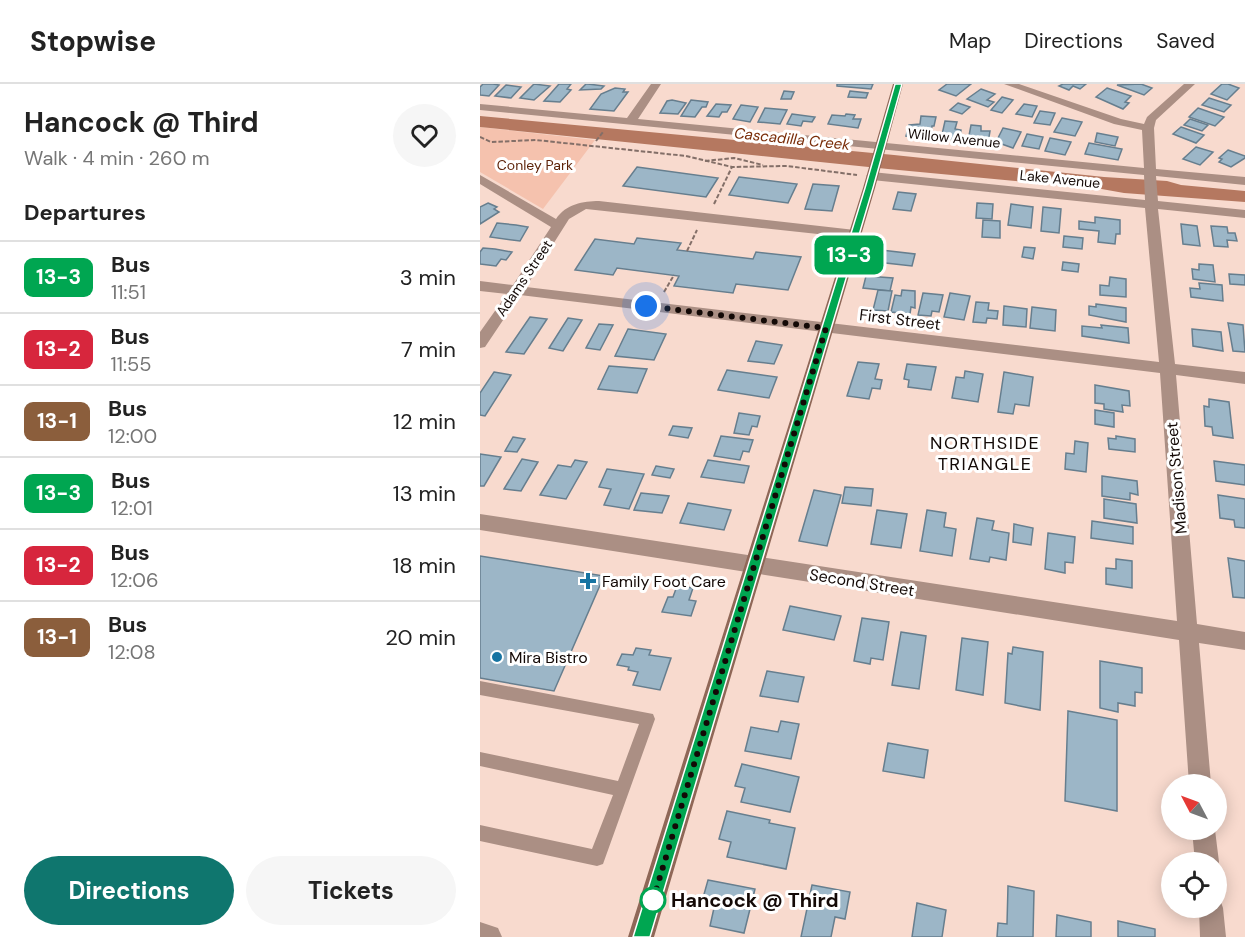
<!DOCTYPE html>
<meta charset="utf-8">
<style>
:root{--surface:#fff;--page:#f6f6f6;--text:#222;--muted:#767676;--line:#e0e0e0;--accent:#0f766e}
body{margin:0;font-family:"DM Sans",sans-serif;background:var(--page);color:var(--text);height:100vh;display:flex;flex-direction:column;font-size:22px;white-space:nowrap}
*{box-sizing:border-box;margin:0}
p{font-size:20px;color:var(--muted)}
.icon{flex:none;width:33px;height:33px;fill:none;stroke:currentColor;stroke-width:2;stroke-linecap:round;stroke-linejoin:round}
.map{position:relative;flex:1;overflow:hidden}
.details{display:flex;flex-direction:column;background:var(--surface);width:480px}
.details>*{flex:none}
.badge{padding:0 12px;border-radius:9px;font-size:21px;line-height:39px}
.needle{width:39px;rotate:311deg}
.controls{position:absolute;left:681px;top:690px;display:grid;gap:12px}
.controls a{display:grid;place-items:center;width:66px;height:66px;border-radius:50%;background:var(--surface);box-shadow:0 3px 15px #0003;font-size:30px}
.you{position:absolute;width:30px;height:30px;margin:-15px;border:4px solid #fff;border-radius:50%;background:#1a73e8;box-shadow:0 0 0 9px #1a73e833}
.map>.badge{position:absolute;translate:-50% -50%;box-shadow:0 0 0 3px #fff}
h2{padding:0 24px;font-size:22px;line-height:54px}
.round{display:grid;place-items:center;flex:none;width:63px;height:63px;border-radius:32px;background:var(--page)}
.headline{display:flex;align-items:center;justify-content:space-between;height:102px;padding:0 24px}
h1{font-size:28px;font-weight:700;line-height:45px}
.primary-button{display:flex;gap:12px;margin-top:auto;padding:12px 24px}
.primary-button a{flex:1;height:69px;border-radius:36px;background:var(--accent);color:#fff;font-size:24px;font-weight:700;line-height:69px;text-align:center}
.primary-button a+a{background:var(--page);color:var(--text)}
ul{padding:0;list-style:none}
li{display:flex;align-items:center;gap:18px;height:72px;padding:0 24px;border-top:2px solid var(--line)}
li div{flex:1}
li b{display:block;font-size:22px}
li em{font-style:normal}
li .badge{min-width:66px;font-weight:700;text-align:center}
header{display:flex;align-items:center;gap:36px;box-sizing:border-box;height:84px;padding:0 30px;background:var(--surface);border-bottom:2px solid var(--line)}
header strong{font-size:28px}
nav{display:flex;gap:33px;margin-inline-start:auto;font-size:21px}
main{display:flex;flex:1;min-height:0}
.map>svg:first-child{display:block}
.green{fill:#f5c2ae}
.water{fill:#b57860}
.building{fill:#9cb6c7;stroke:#667e8e;stroke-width:1.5}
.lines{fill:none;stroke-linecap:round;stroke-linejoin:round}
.path{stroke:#836f68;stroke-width:2;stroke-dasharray:4.5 2;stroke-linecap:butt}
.lane{fill:#ab8f84;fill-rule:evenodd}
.street{fill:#ab8f84;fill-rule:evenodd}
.secondary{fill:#8f6757;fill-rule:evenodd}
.line{fill:#00a651;stroke:#fff;stroke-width:1.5}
.walk{stroke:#130906;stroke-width:6;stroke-dasharray:0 10.8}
.poi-dot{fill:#1774a2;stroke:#fff;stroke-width:2}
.stop-dot{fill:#fff;stroke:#00a651;stroke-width:3}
.labels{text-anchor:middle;stroke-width:6;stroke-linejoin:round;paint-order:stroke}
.far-street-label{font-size:14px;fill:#130906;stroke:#fff}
.far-park-label{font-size:14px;fill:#5d2309;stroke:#fff}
.far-water-label{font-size:15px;font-style:italic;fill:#7a2e0a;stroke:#fff}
.street-label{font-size:16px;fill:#130906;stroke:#fff}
.poi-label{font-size:16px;fill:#130906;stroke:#fff;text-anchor:start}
.neighbourhood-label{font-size:18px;letter-spacing:1.5px;fill:#130906;stroke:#fff}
.near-stop-label{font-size:20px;font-weight:bold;fill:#130906;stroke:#fff;text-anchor:start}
</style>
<header>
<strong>Stopwise</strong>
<nav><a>Map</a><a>Directions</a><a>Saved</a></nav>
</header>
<main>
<section class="details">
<div class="headline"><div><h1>Hancock @ Third</h1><p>Walk · 4 min · 260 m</p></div><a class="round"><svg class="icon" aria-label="heart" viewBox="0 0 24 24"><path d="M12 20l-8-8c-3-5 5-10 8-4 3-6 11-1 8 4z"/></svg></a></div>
<h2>Departures</h2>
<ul>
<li><span class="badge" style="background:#00a651;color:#fff">13-3</span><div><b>Bus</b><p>11:51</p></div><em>3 min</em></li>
<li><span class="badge" style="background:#d7263d;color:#fff">13-2</span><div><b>Bus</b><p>11:55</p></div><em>7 min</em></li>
<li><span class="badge" style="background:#8b5e3c;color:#fff">13-1</span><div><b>Bus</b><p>12:00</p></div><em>12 min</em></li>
<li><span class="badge" style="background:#00a651;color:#fff">13-3</span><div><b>Bus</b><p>12:01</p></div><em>13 min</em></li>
<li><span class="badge" style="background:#d7263d;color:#fff">13-2</span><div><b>Bus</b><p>12:06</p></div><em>18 min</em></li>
<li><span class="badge" style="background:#8b5e3c;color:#fff">13-1</span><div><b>Bus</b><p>12:08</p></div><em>20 min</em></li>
</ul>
<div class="primary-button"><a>Directions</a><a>Tickets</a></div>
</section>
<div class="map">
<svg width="765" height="853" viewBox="0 0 765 853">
<rect width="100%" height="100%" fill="#f8dace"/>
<path class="green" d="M0,43l115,13 -52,69 -63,-37z"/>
<path class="water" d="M0,32l414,39 210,22 63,4 14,4 64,6v11l-121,-9 -56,-10h-32l-148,-14 -408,-42z"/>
<g class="building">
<path d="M3,0h10l6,1 -10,11 -9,-1v-8z"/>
<path d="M54,0l16,2 -16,14 -14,-2z"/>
<path d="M79,0h12l-4,5 4,1 -11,12 -16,-1z"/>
<path d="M106,0h2l16,2 -3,3 -21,1z"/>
<path d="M357,0h36l-2,5 -34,-3z"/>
<path d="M467,0h24l-15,12 -17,-6z"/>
<path d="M583,0h23l-6,5 -7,-3 -4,4 -10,-4z"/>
<path d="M661,0l11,4 -8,7 -27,-10z"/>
<path d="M742,0h6l11,4 -12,12 -16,-6z"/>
<path d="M26,1l15,2 -10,11 -16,-2z"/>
<path d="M135,4l10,1 -2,3h5l-14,19 -24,-2 11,-15z"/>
<path d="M627,4l24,8 -6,6 4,1 -6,6 -27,-12z"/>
<path d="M501,5l14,5 -8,6 7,2 -6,5 -21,-8z"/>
<path d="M304,7l10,1 -3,7h-10z"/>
<path d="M370,7l18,2 -2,5 -18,-1z"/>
<path d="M522,13l11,3 -11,13 -11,-3z"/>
<path d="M729,14l22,7 -7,7 -22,-7z"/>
<path d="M192,16l14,3 -8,11 -18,-1 7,-12z"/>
<path d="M211,16l17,2 -2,5h-4l-7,10 -14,-1z"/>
<path d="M478,19l12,4 -8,7 -12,-4z"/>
<path d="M236,20l15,1 -4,7h-5l-3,5 -12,-1z"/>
<path d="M544,20l13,2 -5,11 -16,-3z"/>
<path d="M261,21l17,2 -8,15 -17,-3z"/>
<path d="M285,24l22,2 -7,14 -22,-2z"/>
<path d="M718,24l26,9 -9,9 -26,-9z"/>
<path d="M560,27l15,2 -5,12 -16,-2z"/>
<path d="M312,30l23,3 -3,5 -9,-1 -2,5 -14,-2z"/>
<path d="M366,30l9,1 -2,4h8l-3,9 -30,-4 4,-9 13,1z"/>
<path d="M441,32l15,1 -2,9h-2l-1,6 -3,-1 -1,7 -21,-2 3,-11 11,-1z"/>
<path d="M582,34l20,4 -7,14 -21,-4z"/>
<path d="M710,35l18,6 -6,6 -18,-6z"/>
<path d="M465,37l12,1 -2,7 6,1 -2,10 -18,-1z"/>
<path d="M491,41l10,1v5h9l-2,12 -20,-2z"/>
<path d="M701,43l23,8 -8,8 -23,-9z"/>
<path d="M523,44l18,4 -8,16 -17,-6z"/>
<path d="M617,49l21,4 -3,9 -20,-4z"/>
<path d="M547,50l16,3 -4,12 -17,-3z"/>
<path d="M570,54l21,4 -6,13 -20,-4z"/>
<path d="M609,59l33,6 -4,11 -33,-6z"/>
<path d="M716,63l17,5 -13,13 -17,-6z"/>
<path d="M748,66l17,6v2l-14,9 -12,-5 3,-3 -3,-1z"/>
<path d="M157,83l81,11 -12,19 -83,-11z"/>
<path d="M259,93l58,7 -9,19 -59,-8z"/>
<path d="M333,100l26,2 -7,25 -27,-2z"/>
<path d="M418,108l18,2 -5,17 -18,-2z"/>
<path d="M8,119l9,4 -3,2 5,3 -19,12v-17z"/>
<path d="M497,119l16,1 -1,15 -16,-1z"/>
<path d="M531,120l22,3 -2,21 -23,-3z"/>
<path d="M563,123l18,2 -2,24 -18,-2z"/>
<path d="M615,133l25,3v14h-4l-1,10 -17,-2 1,-11 -20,-2v-8l16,2z"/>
<path d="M503,136l17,1v17l-18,-1z"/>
<path d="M17,139l19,2 12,2 -8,14 -30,-4z"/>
<path d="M701,140l16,2 3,20 -17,-2z"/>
<path d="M731,142l16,1 1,6h7l2,8 -10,-1 1,7 -14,-1z"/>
<path d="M584,152l19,2 -1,11 -19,-2z"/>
<path d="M157,154l44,5 -4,7 76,9 3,-7 45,5 -13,33 -52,-6 -3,9 -59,-7 5,-10 -62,-8 -4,7 -38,-5 20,-31 39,5z"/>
<path d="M544,163l11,1 -2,11 -11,-2z"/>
<path d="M3,164l12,1 17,3 -6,8 -5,-1 -5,7 -16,-2v-12z"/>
<path d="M401,166l34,4 -3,12 -35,-4z"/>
<path d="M583,178l16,2 -1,8 -16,-2z"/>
<path d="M719,180l14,1 2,17 -22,-3 -1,-10 7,1z"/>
<path d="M749,190l16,1v10l-15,-1z"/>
<path d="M386,192l27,2 -3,13 -27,-3z"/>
<path d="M630,193l16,2v18l-26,-2v-10l9,1z"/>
<path d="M719,199l23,2 1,16 -32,-4 -1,-9 10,1z"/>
<path d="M398,206l14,1 -4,20 -15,-1z"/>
<path d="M422,206l13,1v17l-4,-1 -1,7 -19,-2 4,-17 6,1z"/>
<path d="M443,209l20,2 -4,17 -7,-1 -1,5 -13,-1z"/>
<path d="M470,209l20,3 -6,24 -20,-3z"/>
<path d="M496,218l13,1 -1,7 10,1 -1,8 -10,-1 -1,5 -13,-1z"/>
<path d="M616,220l30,4v14l-37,-7v-9l7,1z"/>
<path d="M524,222l23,3 -1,18 -23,-2z"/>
<path d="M552,223l24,3 -1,21 -25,-3z"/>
<path d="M50,233l17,2 -23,35 -18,-2z"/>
<path d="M88,234l14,2 -19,31 -14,-3z"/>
<path d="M748,239l15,2 2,27 -12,-1z"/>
<path d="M119,240l14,1 -13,25 -14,-2z"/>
<path d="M621,241l27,3 1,15 -47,-7v-10l20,2z"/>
<path d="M148,245l38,5 -12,26 -39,-4z"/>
<path d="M712,245l29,3 2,19 -30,-5z"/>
<path d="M276,257l26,4 -8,19 -26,-3z"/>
<path d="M378,278l21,2 -4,15 7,1 -2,9 -8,-1 -3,11 -22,-3z"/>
<path d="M427,280l29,3 -5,23 -23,-3 1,-7 -5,-1z"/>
<path d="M129,282l38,3 -10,24 -39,-4z"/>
<path d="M247,286l50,7 -8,21 -51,-8z"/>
<path d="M485,287l18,3 -5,28 -26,-4 4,-21 8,1z"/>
<path d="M14,288l17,3 -26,41 -5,-1v-22z"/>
<path d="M524,288l29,5 -4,29 -14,-2 -2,10 -15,-2z"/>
<path d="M615,301l34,6 1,15 -8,-1 1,7 -19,-3v-5l-9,-1z"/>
<path d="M729,315l20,3 4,36 -20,-3 -1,-8 -7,-1 -1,-20 5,1z"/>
<path d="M615,326l19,3v14l-19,-3z"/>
<path d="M259,329l21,3 -3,11 -5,-1 -3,9 -15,-2z"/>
<path d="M193,342l19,2 -4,10 -19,-3z"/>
<path d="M241,352l32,4 -4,12 -6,-1 -3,9 -26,-4z"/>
<path d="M636,352l19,3v13l-26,-3 -1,-11 8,1z"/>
<path d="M33,353l12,2 -8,13 -12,-1z"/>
<path d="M595,357l13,2 -2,29 -21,-3 1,-16 8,1z"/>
<path d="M0,370l21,3 -17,29h-4z"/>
<path d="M42,375l16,3 -17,29 -17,-2z"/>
<path d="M95,376l12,2 -21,37 -26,-4 18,-30 13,2z"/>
<path d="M228,376l41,6 -5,17 -43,-6z"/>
<path d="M734,377l31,4v20l-29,-4z"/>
<path d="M176,382l18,3 -4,9 -18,-3z"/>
<path d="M127,385l37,5 -15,35 -25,-4 7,-16 -12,-2z"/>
<path d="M622,392l35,5 1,14 -8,-2v7l-28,-4z"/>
<path d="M365,403l28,2 -2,17 -29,-3z"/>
<path d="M334,406l27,5 -14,51 -28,-5z"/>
<path d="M161,409l28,3 -7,17 -28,-3z"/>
<path d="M738,411l27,4v29l-10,-1 -1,-7 -14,-2z"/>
<path d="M624,415l32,5 1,19 -33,-5z"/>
<path d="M208,419l43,7 -7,20 -44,-7z"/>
<path d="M397,426l30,4 -6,34 -30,-4z"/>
<path d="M447,426l19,3 -2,14 12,2 -4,27 -32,-5z"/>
<path d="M497,434l17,3 -2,9 17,3 -3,27 -16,-3 -1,5 -19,-3z"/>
<path d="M612,437l41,6v17l-42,-6z"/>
<path d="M534,440l19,4 -2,17 -18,-3z"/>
<path d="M568,449l27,4 -2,26 -8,-1v11l-20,-4z"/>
<path d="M0,472l124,20 -50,115 -74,-13z"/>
<path d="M748,474l17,3v37l-12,-1z"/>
<path d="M636,475l16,2v27l-26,-4v-16l10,1z"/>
<path d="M197,502l16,2 -4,12 7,1 -5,15 -29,-4 6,-15h5z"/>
<path d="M310,522l51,10 -7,24 -51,-10z"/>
<path d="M382,534l27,4 -6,38 -12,-2 -1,6 -16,-3z"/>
<path d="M421,548l25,4 -7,53 -27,-4z"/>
<path d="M482,554l26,4 -5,53 -27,-5z"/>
<path d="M533,563l30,5 -3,58 -35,-7 3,-50 4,1z"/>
<path d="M156,564l15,2 -2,5 22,3 -11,32 -27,-5 5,-13 -10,-2 1,-3 -12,-2 5,-11 11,1z"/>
<path d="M620,577l42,7v25l-7,-1v14l-17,-3v9l-18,-4z"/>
<path d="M287,587l37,6 -6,25 -38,-6z"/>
<path d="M588,627l49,9v91l-52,-10z"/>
<path d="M301,637l18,3 -8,35 -46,-8 6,-24 27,5z"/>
<path d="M408,659l40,7 -4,28 -41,-7z"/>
<path d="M262,680l57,13 -9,35 -49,-10 4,-14 -10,-2z"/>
<path d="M247,727l43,9 -1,3 26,5 -9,41 -59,-12 4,-15 -12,-3z"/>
<path d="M228,796l47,9 -11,44 -34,-7 4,-18 -13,-3z"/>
<path d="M332,801l38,7 -5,27 -10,-2 -4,20h-30z"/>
<path d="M528,802l26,5 -1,46h-36l1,-14 9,1z"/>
<path d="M437,819l29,7 -4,27h-30z"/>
<path d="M577,831l34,7v15h-35z"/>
<path d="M638,837l37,8v8h-37z"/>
</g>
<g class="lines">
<g class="path">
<path d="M0,53l11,5 45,-2 150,16 46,11 55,-1 70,9"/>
<path d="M116,57l7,-9"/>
<path d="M225,77l29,-3 29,7"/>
<path d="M234,120l18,-37"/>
<path d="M207,167l10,-21"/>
<path d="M184,208l10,-17"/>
</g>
<path class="lane" d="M0,597l173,33 2,5 -52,145 -6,2 -117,-25v-16l112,24 21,-54 -133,-29v-14l138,29 21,-57 -159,-29z"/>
<g class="street">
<path d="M171,0h10l-23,35 506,49 -2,-38 -28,-6 -110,-40h15l102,35 23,5 3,-7 37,-33h11l-39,36 -2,8 2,41 89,8v8l-89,-9 2,25 87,9v8l-87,-9 17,155 70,8v12l-69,-9 21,249 48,8v18l-46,-7 12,141h-22l-10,-144 -699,-110v-16l697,107 -17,-248 -640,-78 -35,52 -5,1v-16l27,-38 -27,-3v-10l33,4 38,-58 -71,-43v-9l76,44c10,-15 27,-18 43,-18l256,29 7,4 -7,4 -269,-29 -17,10 -43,68 633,75 -14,-154 -273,-28 -6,-4 6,-4 273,28 -1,-25 -664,-65v-6l147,14z"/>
<path d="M712,746h23l4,32 -3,6v-6h-21z"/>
<path d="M736,814l4,1 3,9 3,29h-26l-1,-29h17z"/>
<path d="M0,838l18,6 4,9h-22z"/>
</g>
<path class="secondary" d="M413,0h10l-28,104 -221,749h-26l235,-749z"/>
</g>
<path class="line" d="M415,0h7l-29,104 -223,749h-17l232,-749z"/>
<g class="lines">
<path class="walk" d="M166,222l180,22 -173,572"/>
</g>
<g class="poi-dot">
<path d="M105 488h6v6h6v6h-6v6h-6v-6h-6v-6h6z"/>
<circle cx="17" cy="573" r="6"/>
</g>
<circle class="stop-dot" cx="173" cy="816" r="12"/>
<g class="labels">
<g class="far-street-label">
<text transform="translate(474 54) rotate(6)" y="5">Willow Avenue</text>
<text transform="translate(580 95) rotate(6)" y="5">Lake Avenue</text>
<text transform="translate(44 194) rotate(-56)" y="5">Adams Street</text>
</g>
<g class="far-park-label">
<text x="55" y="86">Conley Park</text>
</g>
<g class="far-water-label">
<text transform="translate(312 55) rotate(6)" y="5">Cascadilla Creek</text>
</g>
<g class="street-label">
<text transform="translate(420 235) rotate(7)" y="6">First Street</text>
<text transform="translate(696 394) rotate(-95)" y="6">Madison Street</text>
<text transform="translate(382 498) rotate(9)" y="6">Second Street</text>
</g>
<g class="poi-label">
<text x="122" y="503">Family Foot Care</text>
<text x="29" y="579">Mira Bistro</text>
</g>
<g class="neighbourhood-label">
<text x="505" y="365">NORTHSIDE<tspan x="505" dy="21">TRIANGLE</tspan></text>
</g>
<g class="near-stop-label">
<text x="191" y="823">Hancock @ Third</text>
</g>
</g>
</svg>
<div class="controls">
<a><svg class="needle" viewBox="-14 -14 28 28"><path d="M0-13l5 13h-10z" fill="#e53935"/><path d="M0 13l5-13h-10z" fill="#767676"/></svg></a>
<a><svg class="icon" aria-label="locate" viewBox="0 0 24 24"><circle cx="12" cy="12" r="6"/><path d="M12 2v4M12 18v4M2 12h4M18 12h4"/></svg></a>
</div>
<div class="you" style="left:166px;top:222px"></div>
<b class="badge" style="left:369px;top:171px;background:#00a651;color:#fff">13-3</b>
</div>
</main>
